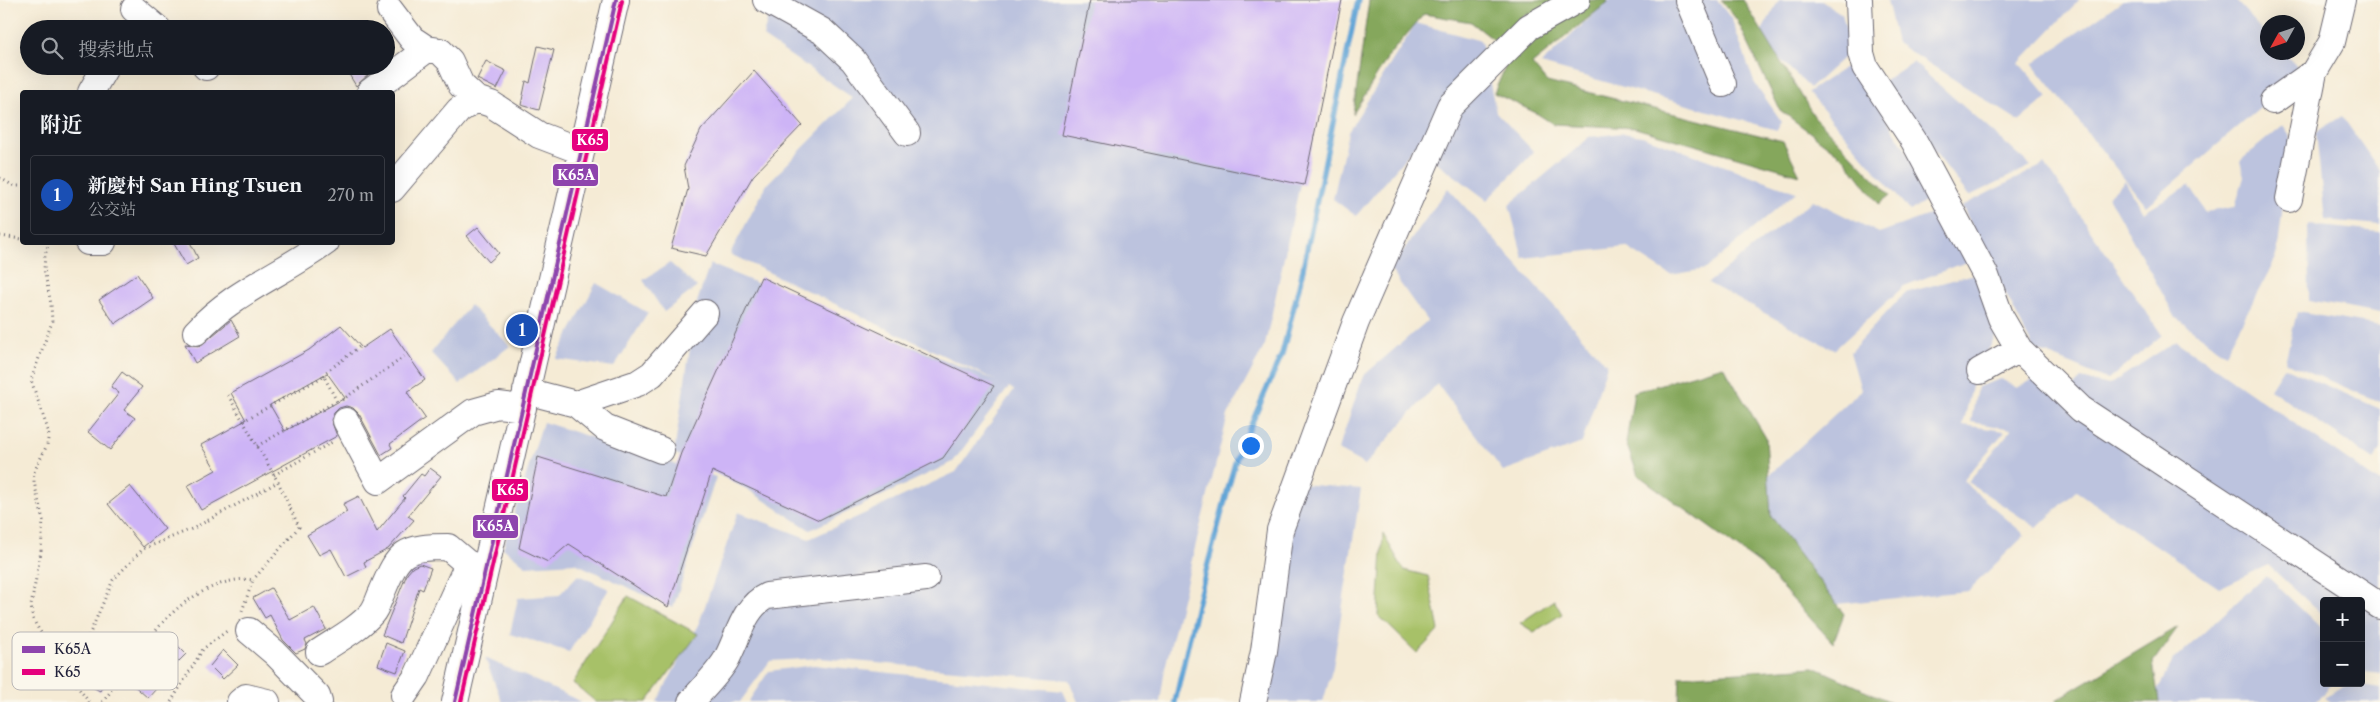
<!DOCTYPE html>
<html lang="zh">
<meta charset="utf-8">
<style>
body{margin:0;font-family:"Libre Caslon Text","Noto Serif SC",serif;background:#20242c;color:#f1f3f6}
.controls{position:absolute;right:15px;bottom:15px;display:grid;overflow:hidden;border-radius:5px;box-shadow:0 5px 20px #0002}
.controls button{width:45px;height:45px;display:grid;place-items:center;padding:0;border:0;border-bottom:1px solid #363941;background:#171b24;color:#f1f3f6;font:25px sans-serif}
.compass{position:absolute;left:2260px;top:15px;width:45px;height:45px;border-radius:50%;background:#171b24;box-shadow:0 5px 20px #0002;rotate:230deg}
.you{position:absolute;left:1250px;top:445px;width:18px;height:18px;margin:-12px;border:4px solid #fff;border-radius:50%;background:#1a73e8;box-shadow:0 0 0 8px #1a73e833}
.badge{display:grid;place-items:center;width:32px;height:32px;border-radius:50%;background:#8c9099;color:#fff;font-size:16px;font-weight:700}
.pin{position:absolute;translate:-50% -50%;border:2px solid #fff;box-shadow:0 1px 5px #0006}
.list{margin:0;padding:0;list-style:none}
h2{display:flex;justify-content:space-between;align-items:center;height:65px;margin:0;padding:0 20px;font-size:21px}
h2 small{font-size:16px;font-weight:400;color:#9ea1a6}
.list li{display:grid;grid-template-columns:32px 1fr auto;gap:15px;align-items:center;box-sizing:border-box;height:80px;margin:0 10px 10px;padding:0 10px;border:1px solid #363941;border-radius:5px}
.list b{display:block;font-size:19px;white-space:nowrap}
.list p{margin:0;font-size:16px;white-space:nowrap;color:#9ea1a6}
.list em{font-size:16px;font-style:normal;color:#9ea1a6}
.icon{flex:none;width:28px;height:28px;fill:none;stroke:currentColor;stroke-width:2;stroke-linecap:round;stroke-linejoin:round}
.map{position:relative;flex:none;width:2380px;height:702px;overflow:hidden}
.search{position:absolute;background:#171b24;box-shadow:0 5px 20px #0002;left:20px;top:20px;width:375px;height:55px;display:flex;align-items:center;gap:12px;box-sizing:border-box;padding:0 18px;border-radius:28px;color:#9ea1a6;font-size:19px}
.panel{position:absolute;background:#171b24;box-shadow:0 5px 20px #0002;left:20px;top:90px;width:375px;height:155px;border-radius:5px}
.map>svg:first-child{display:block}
.industrial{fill:#bcc3de}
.green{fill:#a7c167;stroke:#647251}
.forest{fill:#85a75c;stroke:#54644c}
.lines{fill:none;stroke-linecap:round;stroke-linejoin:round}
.stream{stroke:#61a4d6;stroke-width:5.5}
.building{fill:#cdb4f6;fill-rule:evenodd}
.minor-casing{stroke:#6c6871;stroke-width:28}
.path{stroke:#6c6871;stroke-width:3;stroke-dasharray:1 4;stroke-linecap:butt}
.minor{stroke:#fff;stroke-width:26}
.bus-1-casing{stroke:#fbf7ec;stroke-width:8}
.bus-2-casing{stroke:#fbf7ec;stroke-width:8}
.bus-1{stroke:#8e44ad;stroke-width:4}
.bus-2{stroke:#e5007d;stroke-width:4}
.key{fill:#fbf7ec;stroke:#bab7b7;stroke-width:1}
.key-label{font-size:14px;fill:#22223b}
.line-badge{stroke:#fbf7ec;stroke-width:2}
.badge-label{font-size:14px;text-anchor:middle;font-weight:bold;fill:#fff}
</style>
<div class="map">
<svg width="2380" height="702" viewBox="0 0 2380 702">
<rect width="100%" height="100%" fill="#fbf7ec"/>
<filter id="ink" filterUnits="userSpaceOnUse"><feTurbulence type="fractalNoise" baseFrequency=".02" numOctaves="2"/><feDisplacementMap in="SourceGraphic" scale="10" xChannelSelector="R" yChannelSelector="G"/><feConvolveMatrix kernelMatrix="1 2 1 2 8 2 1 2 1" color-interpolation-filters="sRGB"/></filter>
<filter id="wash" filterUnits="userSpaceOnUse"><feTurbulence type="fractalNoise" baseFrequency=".0096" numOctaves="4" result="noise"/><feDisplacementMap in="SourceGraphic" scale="20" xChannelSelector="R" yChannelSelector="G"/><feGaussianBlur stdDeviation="1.12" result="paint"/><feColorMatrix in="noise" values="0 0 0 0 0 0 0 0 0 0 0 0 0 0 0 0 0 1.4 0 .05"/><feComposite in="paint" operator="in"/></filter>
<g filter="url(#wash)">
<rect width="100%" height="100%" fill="#f5ebd5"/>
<!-- industrial -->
<path class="industrial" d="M772,0H1340L1265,345L1228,415L1165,668L1160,702H1078L1069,680L820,658L770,661L740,702H657L699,623L738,512L809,539L956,472L1014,390L1009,387L953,462L810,530L747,489L674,453L697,302L710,264L997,381L730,254L767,184L853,98L763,37Z
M1609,0H1717L1732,20L1754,82L1782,122L1777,130L1541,64Z
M1779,0H1820L1842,14L1851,51L1810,88L1758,38Z
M1887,0H2079L2019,63L2048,97L2019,121L1897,43Z
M2123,0H2235L2267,35L2268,52L2284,53L2302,72L2146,206L2033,64Z
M1416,23L1481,41L1496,112L1534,152L1487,200L1415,146L1356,216L1333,199L1348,132Z
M1913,62L2031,166L1969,196L1881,83Z
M1852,63L1934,195L1910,211L1808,92Z
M2342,116L2380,171V225L2325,220L2316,132Z
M2283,125L2291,137L2277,256L2225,354L2176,318L2108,196L2125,181L2143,212L2189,185L2206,212L2235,207L2244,177L2240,161Z
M1622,133L1642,136L1796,192L1706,269L1670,275L1626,247L1523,258L1509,205L1590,137Z
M2045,164L2162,335L2108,380L2033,348L1962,206Z
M1448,188L1607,365L1582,443L1503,471L1437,384L1365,465L1338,450L1363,376L1427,321L1390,269Z
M1813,200L1879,233L1940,211L1969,261L1904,286L1834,350L1708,283Z
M2308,225L2380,232V313L2309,300Z
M670,263L697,287L664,312L643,280Z
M1978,273L1996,335L1974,378L1963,425L2005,431L1963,481L2025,535L1968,591L1816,606L1752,491L1861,390L1850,352L1905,293Z
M596,283L648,313L614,367L556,359Z
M470,305L510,346L460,384L431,353Z
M2297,312L2380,326V402L2285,362Z
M2176,341L2380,483V674L2364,672L2361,663V601H2324V616L2268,565L2219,588L2076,491L2037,528L1968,482L2012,429L1971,422L1977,387L2001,379L2017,388L2038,377L2071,389L2081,379L2109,385Z
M2284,367L2380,409V449L2374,460L2270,389Z
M543,422L716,477L673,608L575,563L526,566L503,548Z
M1276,482L1361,489L1333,667L1323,702H1261L1267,644Z
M578,575L609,589L569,652L510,634L518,598L559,595Z
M2266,575L2324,631V683H2333L2315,702H2151L2173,661Z
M485,658L582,702H502Z
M814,665L1063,691L1068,702H748L769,671Z
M2350,684L2380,689V702H2330L2323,697Z"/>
<!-- green -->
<path class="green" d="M1383,534L1404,570L1428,576L1439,630L1417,653L1378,615Z
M628,596L698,634L647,702H596L573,683Z
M1554,600L1562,614L1534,632L1520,623Z"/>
<!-- forest -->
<path class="forest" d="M1369,0H1607L1608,2L1532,64L1547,82L1783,141L1800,175L1635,128L1553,124L1536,113L1494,93L1529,12L1494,40L1471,22L1424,14L1390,54L1353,114Z
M1721,0H1743L1814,116L1890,195L1879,204L1844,158L1780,110L1737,20Z
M1723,366L1766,438L1771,516L1844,614L1833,643L1761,565L1638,475L1626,443L1634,392Z
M2178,627L2153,662L2159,702H2058L2056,700Z
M1814,667L1891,702H1679L1680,676Z"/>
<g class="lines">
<!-- stream -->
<path class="stream" d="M1175,702L1197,605L1236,459L1282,354L1300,283L1358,0"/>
</g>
<g id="blocks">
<!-- building -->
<path class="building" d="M1090,0H1342L1304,185L1062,135Z
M538,46L554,50L539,110L521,105L526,81L530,83Z
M486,61L506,71L497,89L477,79Z
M344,66H367L370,73L356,86Z
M754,71L802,125L753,176L706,256L671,248L688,189L684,166L701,130Z
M478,227L499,253L489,262L467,236Z
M173,242H190L198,258L186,265Z
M137,274L153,298L115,324L99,300Z
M761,277L994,386L943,458L819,520L712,471L668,607L569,544L548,562L519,548L538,457L666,497L681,453Z
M231,320L240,336L195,363L185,344L200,346Z
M341,325L362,348L390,329L425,380L407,392L425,418L390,444L392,448L381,455L359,414L353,408L346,406L339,408L334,413L331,420L337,436L201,510L187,486L216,470L201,445L246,420L231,393L309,350ZM327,373L345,398L285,431L270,405Z
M122,372L142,387L124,410L135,418L110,450L88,432L119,393L111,387Z
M430,468L441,476L408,516L414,520L388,549L364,562L366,567L346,577L331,549L319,555L307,535L347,512L343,504L359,496L377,532L405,498L403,496L421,474L424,476Z
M130,486L165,529L143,547L108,504Z
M420,564L431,568L423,590L419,588L401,643L382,635L407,574L413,567Z
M271,588L290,620L314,607L326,629L305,640L307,644L305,649L296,653L283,640L270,615L265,618L253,598Z
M106,637L128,648L117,670L113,666L100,691L83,682Z
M171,639L186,654L161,679L163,681L148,698L130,682Z
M386,643L405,651L397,672L378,665Z
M223,650L238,665L223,679L210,666Z"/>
</g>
</g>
<g filter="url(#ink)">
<use href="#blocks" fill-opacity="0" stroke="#6c6871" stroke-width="1"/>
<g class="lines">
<defs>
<path id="minor" d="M766,0L822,31L853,60L907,133
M1688,0L1723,84
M1859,0L1861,53L1865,67L1914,141L1935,180L1986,276L2001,318L2019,349L2081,409L2380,606
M134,9L158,29
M390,10L412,39L427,49
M205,66L206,67
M91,92L106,66
M370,92L427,49L440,51L450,61L461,85L476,99
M2273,101L2314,72L2332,42L2342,0
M392,189L459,110L476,99L491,104L539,135L581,151
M2289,199L2314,72
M88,242H103
M196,332C235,290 281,275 326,242
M1980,371L2019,349
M526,391L576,404L605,428L661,450
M576,404L638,383L652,374L705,313
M346,421L378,481L473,412L498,405L523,408
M249,631L275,653L317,696L319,702
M319,652C337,640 358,629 372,613C377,607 379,598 382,592C399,551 404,547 448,547L468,564
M404,695L417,676L468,564L485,568
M240,702L246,697L267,702
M455,702L616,0
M691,702C702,689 717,675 726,660C738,639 743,607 767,596L926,578
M1253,702L1264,651L1280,530L1356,322L1450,106L1529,27L1577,0"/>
</defs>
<!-- minor casing -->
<use href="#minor" class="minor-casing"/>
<!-- path -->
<path class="path" d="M0,178L14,186H22
M0,236L22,239
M49,242L45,255L44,269L51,304L52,322L31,380L49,433L47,445L34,472V482L43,520L41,551L31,606L33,619L39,630L64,663L71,678L89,702
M324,376L325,373L359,347
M228,395L278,482L299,527L253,580
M342,400L407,355
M243,421L324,376L337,402
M257,446L332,404
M274,475L334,441
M71,677L113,580L143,549L194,528L278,482
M102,702C140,659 157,609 215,586C227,581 241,578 253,580L242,611
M171,702L203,649L227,631"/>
<!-- minor -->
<use href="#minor" class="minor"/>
<defs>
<path id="bus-1" d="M455,702L616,0"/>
<path id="bus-2" d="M461,702L622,1"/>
</defs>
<!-- bus-1 casing -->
<use href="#bus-1" class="bus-1-casing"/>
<!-- bus-2 casing -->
<use href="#bus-2" class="bus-2-casing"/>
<!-- bus-1 -->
<use href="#bus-1" class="bus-1"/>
<!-- bus-2 -->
<use href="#bus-2" class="bus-2"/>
</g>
</g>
<!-- legend -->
<rect x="12" y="632" width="166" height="58" rx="8" class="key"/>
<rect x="22" y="646" width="23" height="7" fill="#8e44ad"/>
<rect x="22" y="669" width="23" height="6" fill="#e5007d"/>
<g class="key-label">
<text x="54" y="654">K65A</text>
<text x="54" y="677">K65</text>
</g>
<g class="line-badge">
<rect x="571" y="128" width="38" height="24" rx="5" fill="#e5007d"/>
<rect x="552" y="163" width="47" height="24" rx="5" fill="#8e44ad"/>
<rect x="491" y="478" width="38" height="24" rx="5" fill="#e5007d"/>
<rect x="472" y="514" width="47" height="25" rx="5" fill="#8e44ad"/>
</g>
<g class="badge-label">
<text x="590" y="145">K65</text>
<text x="576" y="180">K65A</text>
<text x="510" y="495">K65</text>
<text x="495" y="531">K65A</text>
</g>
</svg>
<div class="controls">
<button>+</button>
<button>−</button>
</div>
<svg class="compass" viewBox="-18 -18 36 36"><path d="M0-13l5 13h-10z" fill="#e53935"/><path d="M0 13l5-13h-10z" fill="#9ea1a6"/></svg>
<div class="you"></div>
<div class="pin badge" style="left:522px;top:330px;background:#1a4fb4">1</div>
<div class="search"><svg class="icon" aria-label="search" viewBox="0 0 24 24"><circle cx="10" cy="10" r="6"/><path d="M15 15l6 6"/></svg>搜索地点</div>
<section class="panel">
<h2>附近<small></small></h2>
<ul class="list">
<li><span class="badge" style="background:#1a4fb4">1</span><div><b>新慶村 San Hing Tsuen</b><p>公交站</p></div><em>270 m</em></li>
</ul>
</section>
</div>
